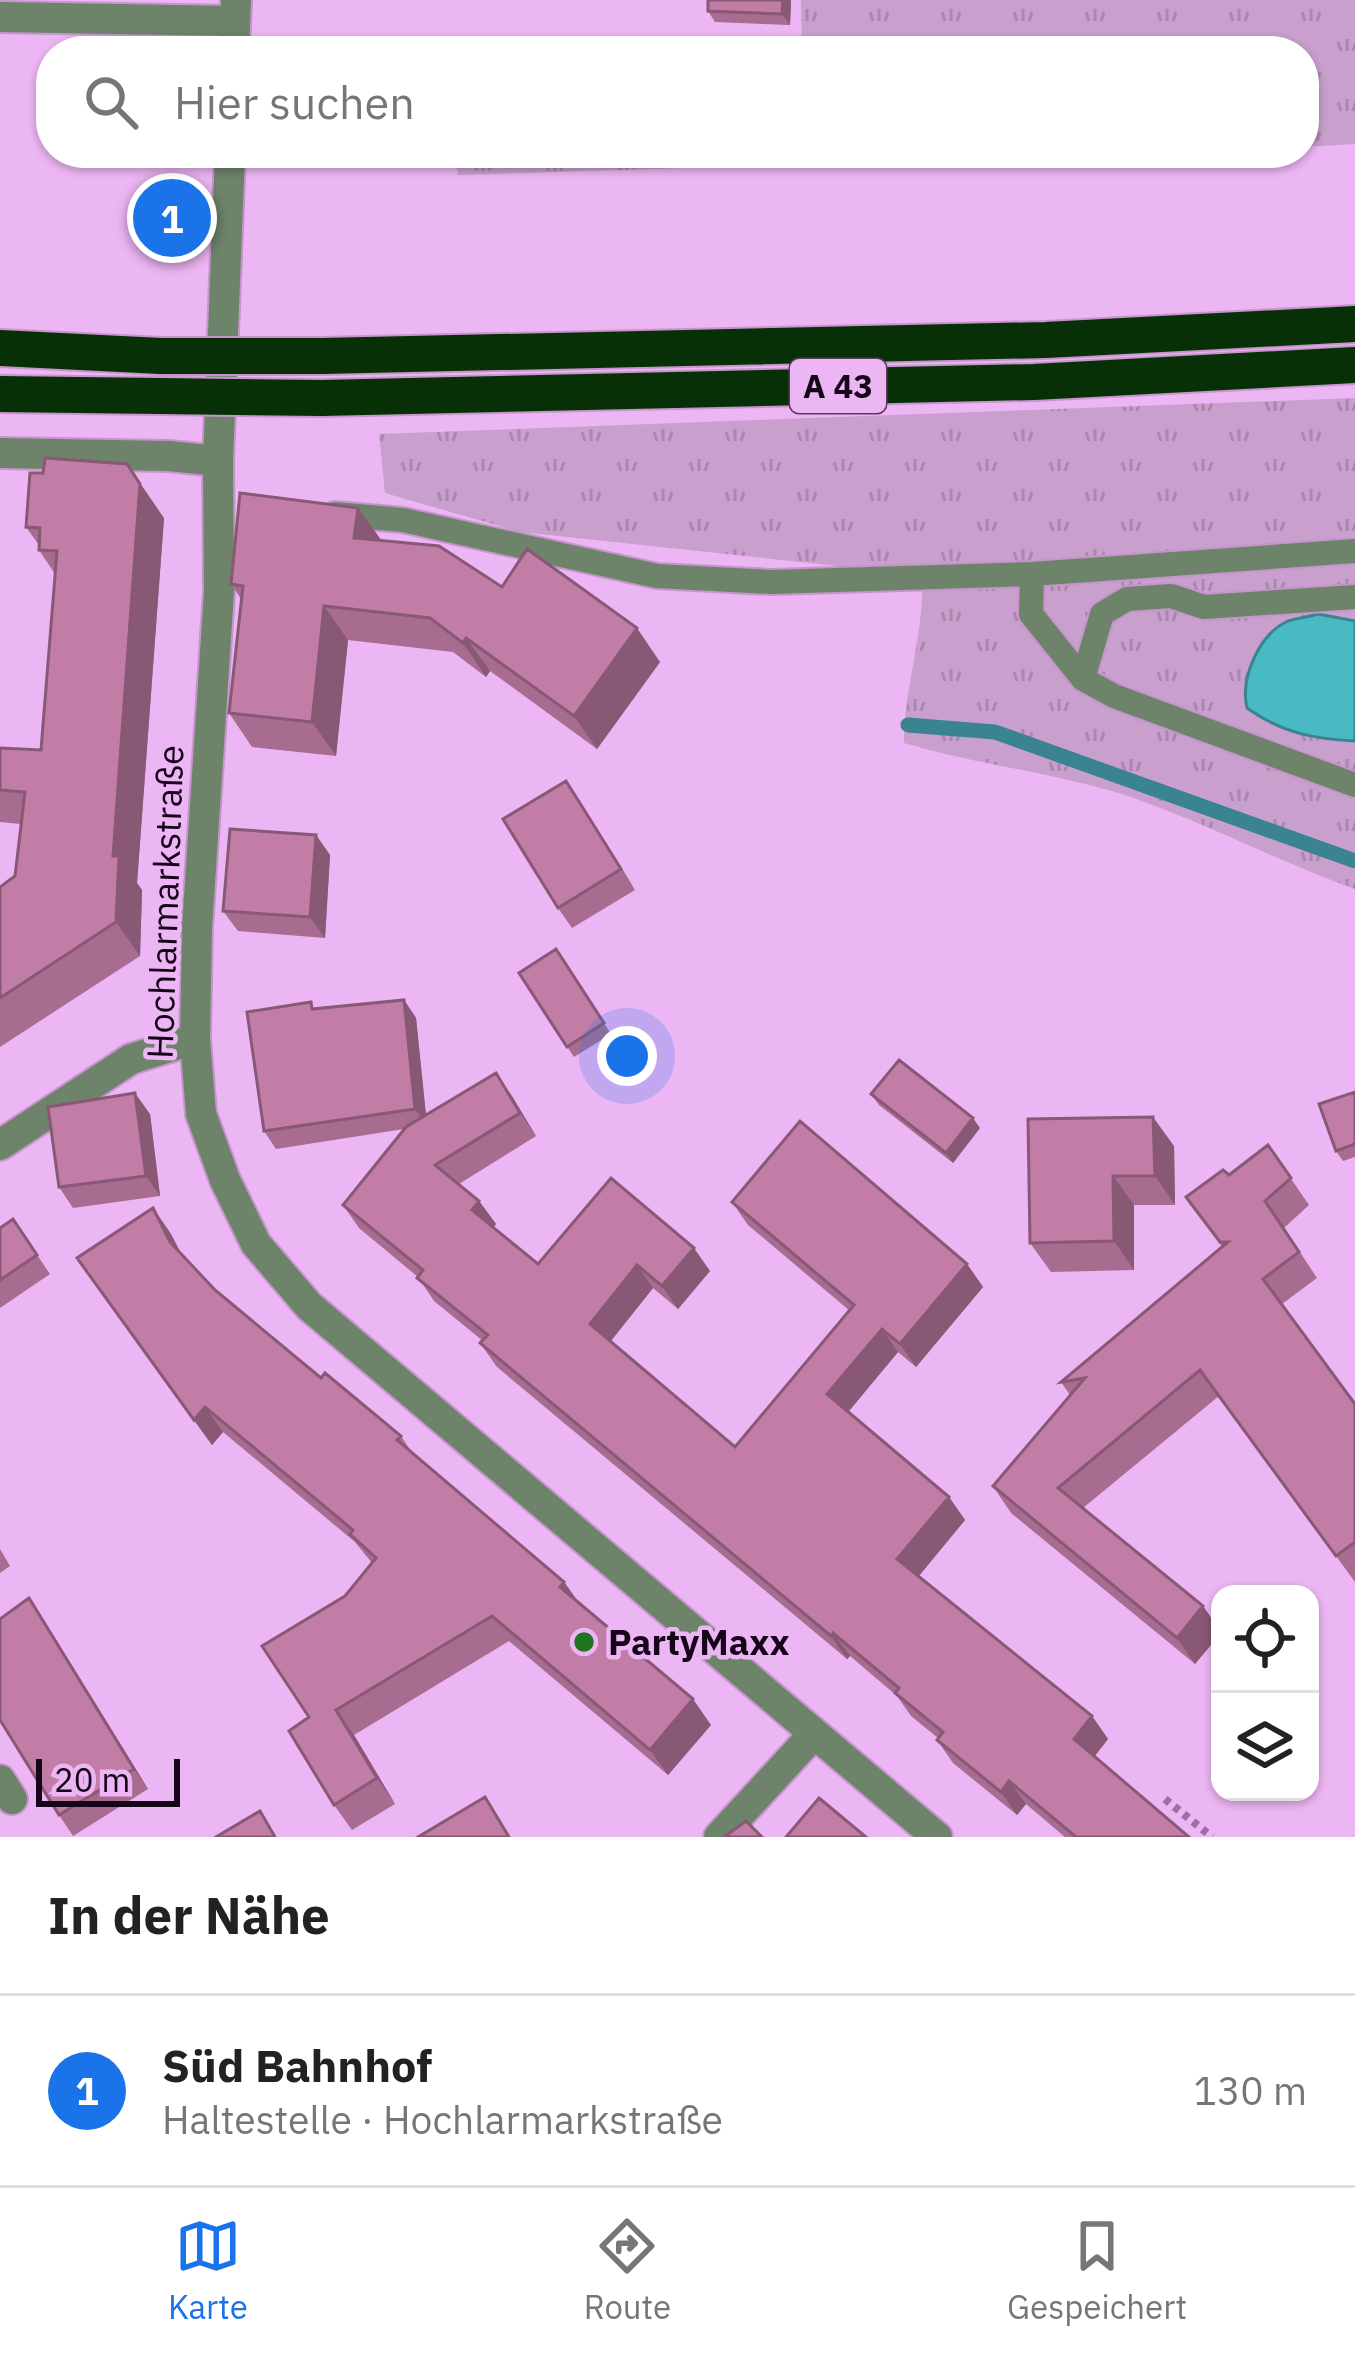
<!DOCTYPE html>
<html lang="de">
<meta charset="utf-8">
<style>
body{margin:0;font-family:"IBM Plex Sans",sans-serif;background:#f6f6f6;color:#222}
.controls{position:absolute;right:36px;bottom:36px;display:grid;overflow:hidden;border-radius:24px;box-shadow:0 3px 9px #0004}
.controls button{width:108px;height:108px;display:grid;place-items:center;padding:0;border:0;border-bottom:3px solid #e0e0e0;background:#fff;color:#222;font:60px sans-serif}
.scale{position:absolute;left:36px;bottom:30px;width:144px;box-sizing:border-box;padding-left:12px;border:6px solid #160419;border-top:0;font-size:33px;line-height:42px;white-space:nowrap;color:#160419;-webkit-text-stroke:9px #ecb5f3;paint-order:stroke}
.you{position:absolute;left:627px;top:1056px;width:42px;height:42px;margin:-30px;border:9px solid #fff;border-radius:50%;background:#1a73e8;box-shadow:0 0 0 18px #1a73e833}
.badge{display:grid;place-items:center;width:78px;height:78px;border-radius:50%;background:#1a73e8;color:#fff;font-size:39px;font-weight:700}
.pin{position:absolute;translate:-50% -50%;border:6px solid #fff;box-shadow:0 3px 12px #0006}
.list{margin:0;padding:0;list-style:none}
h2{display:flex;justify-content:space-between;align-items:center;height:156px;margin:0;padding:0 48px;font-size:51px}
h2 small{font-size:39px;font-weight:400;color:#767676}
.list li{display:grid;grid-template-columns:78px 1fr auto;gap:36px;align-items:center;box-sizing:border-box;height:192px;padding:0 48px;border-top:3px solid #e0e0e0}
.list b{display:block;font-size:45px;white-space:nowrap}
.list p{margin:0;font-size:39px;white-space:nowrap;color:#767676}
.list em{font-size:39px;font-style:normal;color:#767676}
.icon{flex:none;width:66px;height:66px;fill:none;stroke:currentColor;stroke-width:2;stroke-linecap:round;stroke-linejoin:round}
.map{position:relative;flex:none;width:1355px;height:1837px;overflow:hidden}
.search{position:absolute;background:#fff;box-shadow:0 3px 9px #0004;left:36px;right:36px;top:36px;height:132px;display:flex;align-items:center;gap:30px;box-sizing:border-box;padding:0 42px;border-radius:48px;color:#767676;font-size:45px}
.sheet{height:348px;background:#fff}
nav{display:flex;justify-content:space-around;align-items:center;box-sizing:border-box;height:168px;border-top:3px solid #e0e0e0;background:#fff;font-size:33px;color:#767676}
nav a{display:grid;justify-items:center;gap:6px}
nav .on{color:#1a73e8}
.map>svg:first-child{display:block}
.grass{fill:url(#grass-tufts)}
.water{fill:#49bac3;stroke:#3a8390;stroke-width:3}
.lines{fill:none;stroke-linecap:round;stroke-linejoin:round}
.stream{stroke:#3a8390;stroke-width:15}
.service-casing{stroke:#c595cc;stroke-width:28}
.minor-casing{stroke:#c595cc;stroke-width:34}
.tertiary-casing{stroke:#c595cc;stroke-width:34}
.motorway-casing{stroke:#c595cc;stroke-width:40}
.path{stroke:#9a71a0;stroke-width:8;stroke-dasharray:6 6;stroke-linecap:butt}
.service{stroke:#6d836a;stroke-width:24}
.minor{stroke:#6d836a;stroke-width:30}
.tertiary{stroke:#6d836a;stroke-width:30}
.motorway{stroke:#073007;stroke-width:36}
.motorway-bridge-casing{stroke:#c595cc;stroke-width:40;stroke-linecap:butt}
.motorway-bridge{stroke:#073007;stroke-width:36}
.wall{fill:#a76c90}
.shaded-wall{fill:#885875}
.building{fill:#c27da7;stroke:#885875;stroke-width:3}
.poi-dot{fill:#21741f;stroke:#ecb5f3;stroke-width:4.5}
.labels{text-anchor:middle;stroke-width:9;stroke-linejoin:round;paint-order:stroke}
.shield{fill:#ecb5f3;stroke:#56395a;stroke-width:3}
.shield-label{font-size:33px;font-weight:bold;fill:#160419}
.street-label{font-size:36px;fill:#160419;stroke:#ecb5f3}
.poi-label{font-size:36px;font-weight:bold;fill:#160419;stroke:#ecb5f3;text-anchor:start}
</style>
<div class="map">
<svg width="1355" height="1837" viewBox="0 0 1355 1837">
<defs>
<pattern id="grass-tufts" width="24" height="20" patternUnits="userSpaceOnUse" patternTransform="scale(3)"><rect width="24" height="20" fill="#c89fcd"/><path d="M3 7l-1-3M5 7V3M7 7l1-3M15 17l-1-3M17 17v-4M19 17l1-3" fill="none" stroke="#ab87af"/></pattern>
</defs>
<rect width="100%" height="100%" fill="#ecb5f3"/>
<!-- grass -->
<path class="grass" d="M801,0H1355V144L1304,147V51H802Z
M408,153H1175L458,175L454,159Z
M1355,398V889C1282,863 1212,826 1139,800C1063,773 981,766 904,743C904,686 925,632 922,575L520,532L385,493L379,434Z"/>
<!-- water -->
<path class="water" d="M1318,614L1355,621V741C1314,739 1282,733 1247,708C1240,678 1259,634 1288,621C1297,618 1309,617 1318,614Z"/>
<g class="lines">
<!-- stream -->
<path class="stream" d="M908,725L995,732L1355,861"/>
<defs>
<path id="service" d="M335,514L403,520L657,576L771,582L1032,574L1355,551
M1032,574L1031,614L1083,679L1114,696L1355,785
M1083,679L1102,614L1127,599L1171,596L1204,607L1355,597"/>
<path id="minor" d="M0,17L235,21
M0,453L169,456L218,461
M0,1145L131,1059L195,1039
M0,1780L12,1799
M719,1837L814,1734"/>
<path id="tertiary" d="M234,51L236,0
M230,153L218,461L219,592L197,928L195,1039L201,1114L225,1180L256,1244L309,1306L937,1837"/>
<path id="motorway" d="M0,348L161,356
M322,356L1046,340L1355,324
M0,394L160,396
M321,398L1034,382L1355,365"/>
</defs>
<!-- service casing -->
<use href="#service" class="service-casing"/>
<!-- minor casing -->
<use href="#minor" class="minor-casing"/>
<!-- tertiary casing -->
<use href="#tertiary" class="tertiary-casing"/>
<!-- motorway casing -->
<use href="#motorway" class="motorway-casing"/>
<!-- path -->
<path class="path" d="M1165,1799L1212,1837"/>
<!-- service -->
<use href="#service" class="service"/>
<!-- minor -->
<use href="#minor" class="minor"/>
<!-- tertiary -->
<use href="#tertiary" class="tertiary"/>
<!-- motorway -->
<use href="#motorway" class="motorway"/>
<defs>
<path id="motorway-bridge" d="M161,356H322
M160,396L321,398"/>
</defs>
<!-- motorway-bridge casing -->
<use href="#motorway-bridge" class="motorway-bridge-casing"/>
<!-- motorway-bridge -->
<use href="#motorway-bridge" class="motorway-bridge"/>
</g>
<!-- wall -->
<path class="wall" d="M708,0H791L790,25L715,22L708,11Z
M358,508L381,541L502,587L660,662L597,749L490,671L486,677L453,652L348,640L336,756L252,747L229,713L241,599L231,584Z
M164,518L137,883L142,890L140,956L0,1047V887L15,876L21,824L0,822V748L41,750L55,574L39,550V545L26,527Z
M580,801L635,890L572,928L558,908Z
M316,835L330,855L325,938L238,931L223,911Z
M556,949L611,1034L574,1057L519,973Z
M404,1000L416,1018L426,1115L496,1073L536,1136L459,1184L479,1201L496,1224L493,1227L538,1264L710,1271L678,1309L653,1288L610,1342L735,1447L850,1311L748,1225L732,1202L967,1264L983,1287L916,1367L898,1352L848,1412L949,1497L965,1520L918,1577L1092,1716L1108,1739L1094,1757L1189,1837H1065L1026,1804L1017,1815L953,1763L937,1740L938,1738L911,1716L897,1696L850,1656L847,1659L497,1367L480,1343L483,1341L434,1301L418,1277L359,1228L343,1205L404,1129L276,1149L264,1131L316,1009Z
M1355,1092V1157L1343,1161L1336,1151Z
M871,1094L980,1128L953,1163L879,1105Z
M150,1114L160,1196L73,1208L59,1187Z
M1028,1119L1174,1146L1175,1205H1134V1270L1051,1272L1030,1243Z
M1268,1145L1309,1205L1284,1228L1317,1278L1282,1304L1355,1404V1582L1219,1396L1083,1508L1203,1606L1220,1631V1634L1195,1664L1011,1513L993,1486L1070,1395L1061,1382L1222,1247L1186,1197L1229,1175Z
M153,1208L171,1234L181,1254L215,1290L321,1378L401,1436L413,1454L564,1582L578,1602L711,1725L668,1775L509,1641L354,1735L395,1804L352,1830L334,1805L309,1717L345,1596L372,1563L355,1542L223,1432L212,1445L77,1258Z
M13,1219L50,1274L0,1308V1228Z
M0,1549L10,1566L0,1573Z
M43,1619L148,1789L73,1836L59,1815Z"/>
<!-- shaded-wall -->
<path class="shaded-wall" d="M783,0H791L790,25L782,14Z
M127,464L164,518L137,883L142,890L140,956L116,922L113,856Z
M358,508L382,541L354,538Z
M324,606L348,640L336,756L312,722Z
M637,628L660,662L597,749L574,716Z
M466,638L490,671L486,677L463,643Z
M566,781L580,801L635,890L621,869Z
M316,835L330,855L325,938L310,917Z
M404,1000L416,1018L427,1126L415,1109Z
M496,1073L512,1096L536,1136L520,1113Z
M135,1093L150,1114L160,1196L146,1176Z
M1153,1117L1174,1146L1175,1205L1155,1176Z
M973,1118L980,1128L953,1163L946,1153Z
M1113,1176L1134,1205V1270L1114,1241Z
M479,1201L496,1224L488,1233L472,1210Z
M153,1208L171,1234L188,1267L170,1242Z
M694,1248L710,1271L678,1309L662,1286Z
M967,1264L983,1287L916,1367L900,1344Z
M637,1265L653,1288L606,1347L590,1324Z
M882,1329L898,1352L844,1417L827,1394Z
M205,1407L223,1432L212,1445L194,1420Z
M949,1497L965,1520L913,1583L897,1559Z
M564,1582L582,1607L560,1587Z
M29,1598L43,1619L148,1789L134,1769Z
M1203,1606L1220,1631V1634L1195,1664L1177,1638Z
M833,1633L850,1656L847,1659L831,1636Z
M693,1699L711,1725L668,1775L650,1750Z
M336,1710L354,1735L395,1804L377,1778Z
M1092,1716L1108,1739L1090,1762L1074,1739Z
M1009,1781L1026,1804L1017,1815L1001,1792Z"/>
<!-- building -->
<path class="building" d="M708,0H783L782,14L708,11Z
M45,458L127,464L140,484L113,856H119L116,922L0,998V887L15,876L25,792L0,790V748L41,750L57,551L39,550L40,528L26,527L30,473H43Z
M240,493L358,508L354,538L439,546L502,587L527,549L637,628L574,716L466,638L463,643L430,618L324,606L312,722L229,713L243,586L231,584Z
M566,781L621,869L558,908L503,819Z
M230,829L316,835L310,917L223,911Z
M556,949L604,1023L567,1047L519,973Z
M404,1000L415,1109L264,1131L247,1012L311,1002L312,1009Z
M899,1060L973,1118L946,1153L871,1094Z
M496,1073L520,1113L435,1165L479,1201L472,1210L538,1264L611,1178L694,1248L662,1286L637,1265L590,1324L735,1447L854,1305L732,1202L800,1121L967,1264L900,1344L882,1329L827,1394L949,1497L897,1559L1092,1716L1074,1739L1189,1837H1076L1009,1781L1001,1792L937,1740L943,1732L895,1693L899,1688L833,1633L831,1636L480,1343L488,1335L417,1278L423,1270L343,1205L406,1127Z
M1355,1092V1144L1336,1151L1319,1104Z
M135,1093L146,1176L59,1187L48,1107Z
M1153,1117L1155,1176H1113L1114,1241L1030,1243L1028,1119Z
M1268,1145L1291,1178L1265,1201L1299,1252L1263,1279L1355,1404V1542L1336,1556L1200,1370L1058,1488L1203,1606L1177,1638L993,1486L1085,1378L1061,1382L1228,1242H1220L1186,1197L1223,1170L1229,1175Z
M153,1208L170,1242L215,1290L321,1378L325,1373L401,1436L397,1440L564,1582L560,1587L693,1699L650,1750L492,1616L336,1710L377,1778L334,1805L289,1731L309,1717L262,1646L345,1596L376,1558L350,1534L353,1530L205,1407L194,1420L77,1258Z
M13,1219L37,1255L0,1280V1228Z
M29,1598L134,1769L59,1815L0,1720V1619Z
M485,1797L509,1837H418Z
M819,1798L866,1837H786Z
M260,1811L275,1837H216Z
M746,1821L762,1837H724Z"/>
<!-- markers -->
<circle class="poi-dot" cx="584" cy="1642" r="12"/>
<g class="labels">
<!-- shield labels -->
<rect class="shield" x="790" y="359" width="96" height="54" rx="9"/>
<g class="shield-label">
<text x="838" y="398">A 43</text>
</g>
<!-- street labels -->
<g class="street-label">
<text transform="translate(165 902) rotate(-88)" y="13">Hochlarmarkstraße</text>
</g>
<!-- poi labels -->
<g class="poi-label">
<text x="608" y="1655">PartyMaxx</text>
</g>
</g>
</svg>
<div class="controls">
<button><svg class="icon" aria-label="locate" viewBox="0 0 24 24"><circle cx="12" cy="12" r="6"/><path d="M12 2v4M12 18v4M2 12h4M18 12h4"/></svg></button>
<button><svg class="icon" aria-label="layers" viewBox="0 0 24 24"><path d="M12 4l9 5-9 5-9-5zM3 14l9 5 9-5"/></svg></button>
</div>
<div class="scale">20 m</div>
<div class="you"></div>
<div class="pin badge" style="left:172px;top:218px">1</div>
<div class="search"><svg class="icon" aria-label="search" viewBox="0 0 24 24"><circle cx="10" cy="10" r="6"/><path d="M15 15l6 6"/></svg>Hier suchen</div>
</div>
<section class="sheet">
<h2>In der Nähe<small></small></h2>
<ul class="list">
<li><span class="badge">1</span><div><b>Süd Bahnhof</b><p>Haltestelle · Hochlarmarkstraße</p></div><em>130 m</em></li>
</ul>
</section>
<nav>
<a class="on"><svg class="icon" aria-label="map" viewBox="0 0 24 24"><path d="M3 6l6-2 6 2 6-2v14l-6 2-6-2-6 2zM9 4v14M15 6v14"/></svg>Karte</a>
<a><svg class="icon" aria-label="directions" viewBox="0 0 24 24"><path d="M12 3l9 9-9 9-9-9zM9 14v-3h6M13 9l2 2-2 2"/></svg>Route</a>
<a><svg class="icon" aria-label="saved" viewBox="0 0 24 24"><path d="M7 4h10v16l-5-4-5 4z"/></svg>Gespeichert</a>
</nav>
